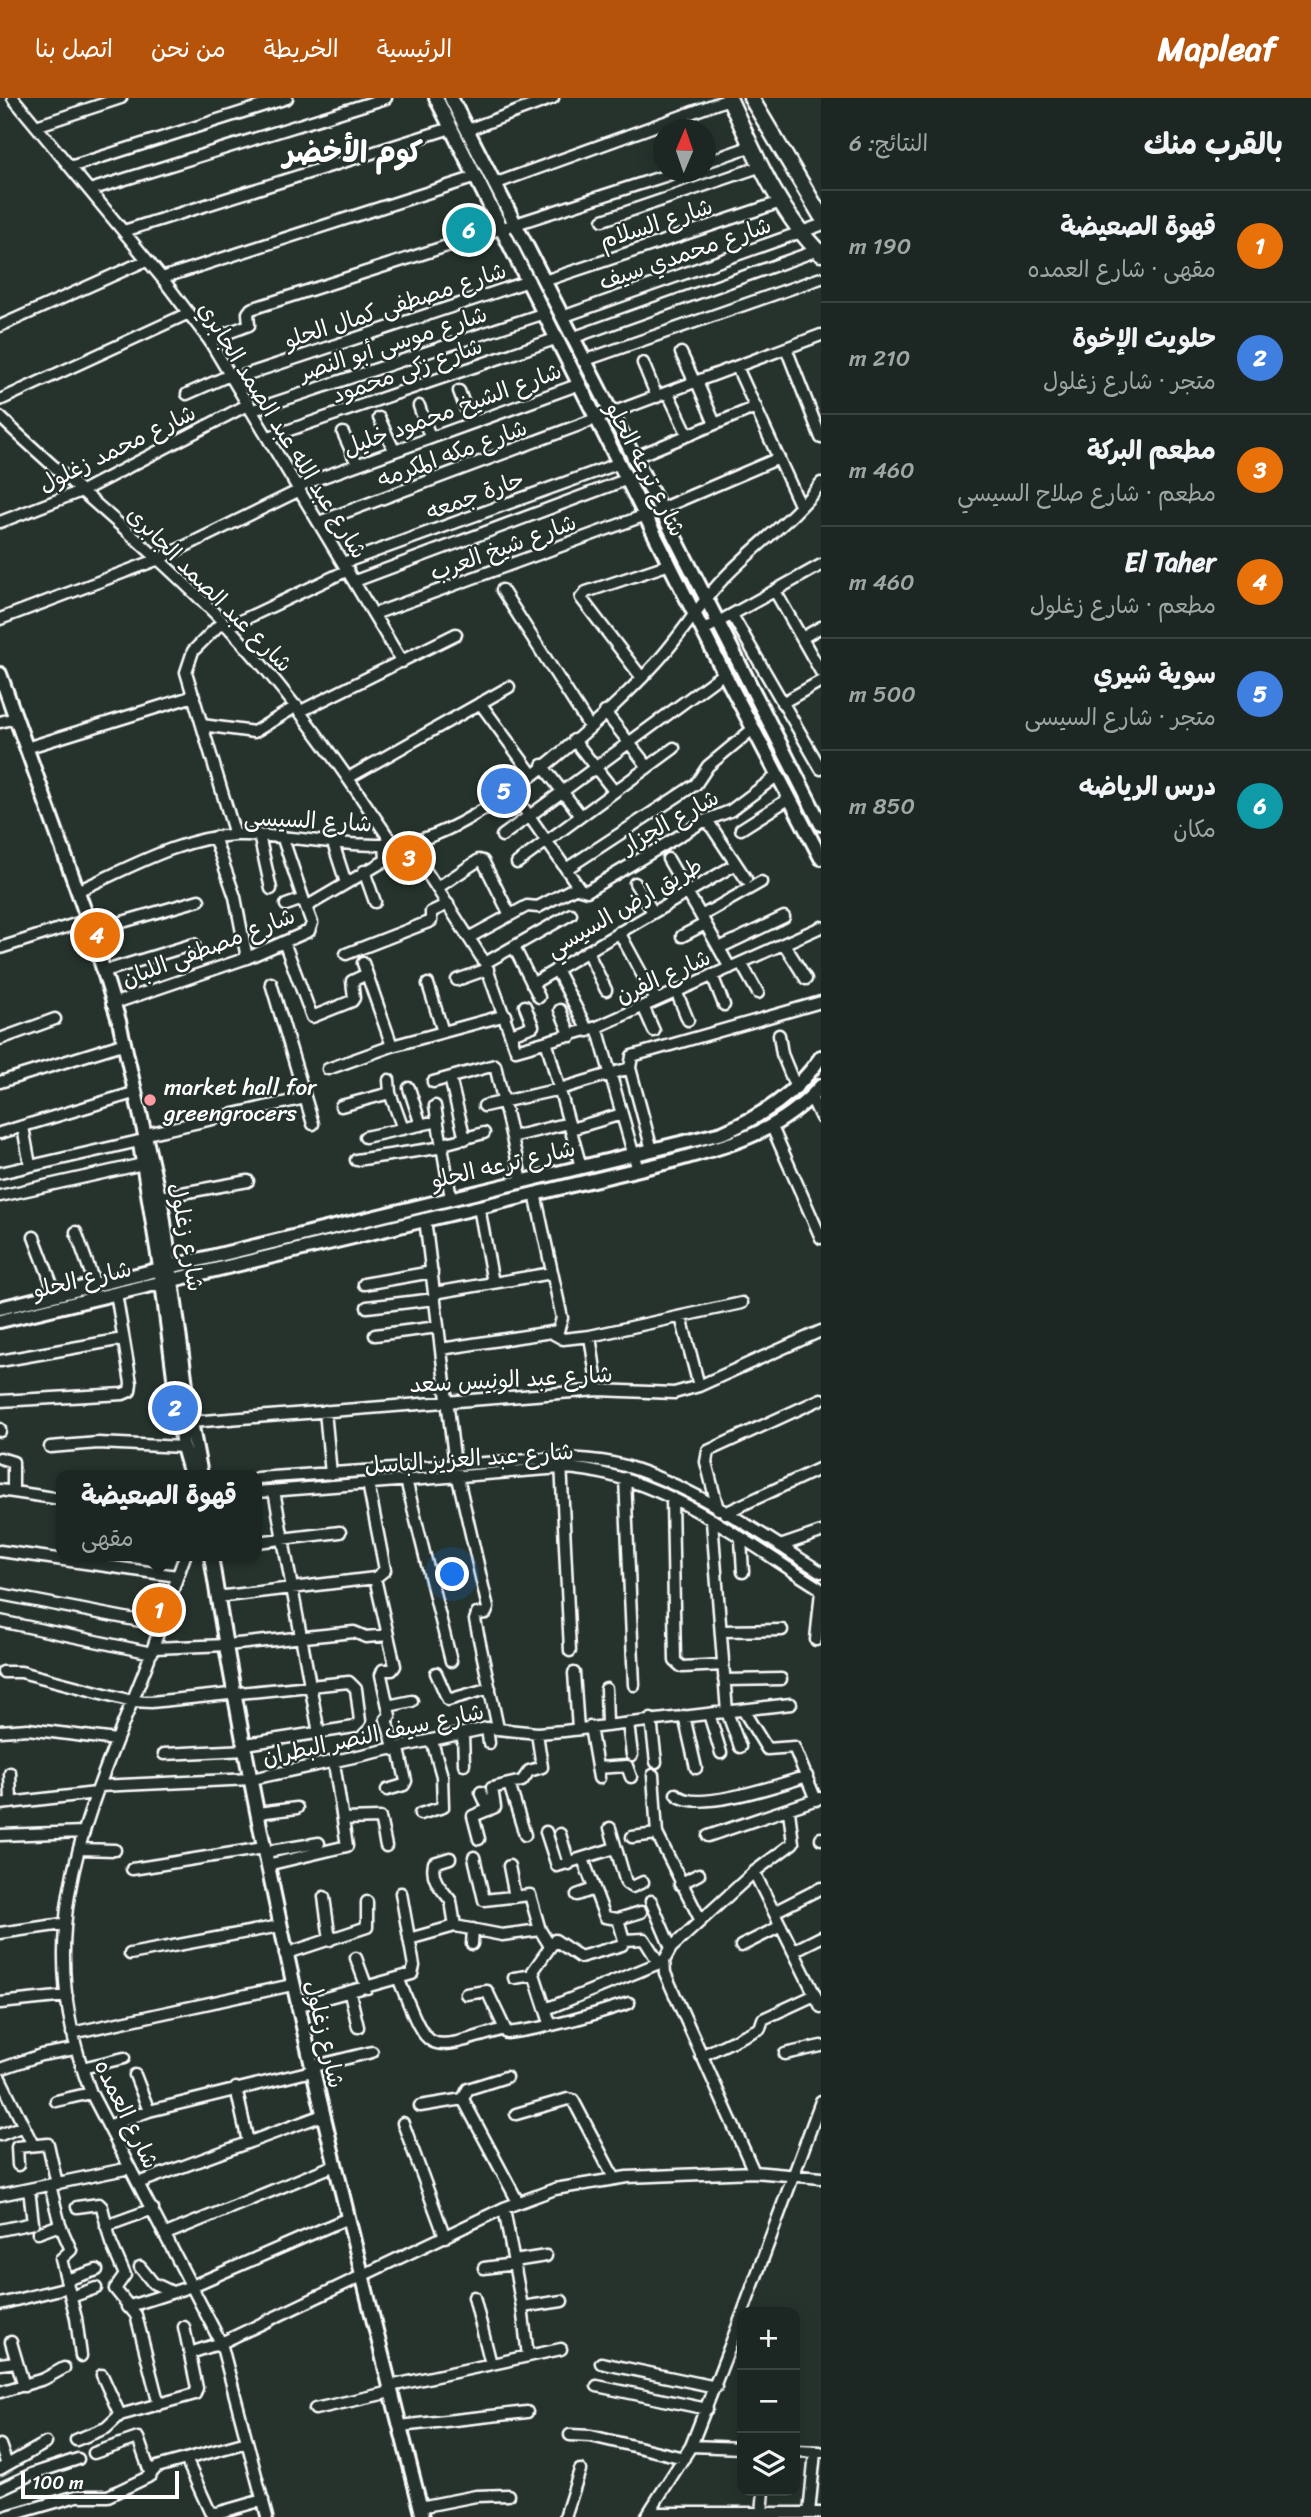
<!DOCTYPE html>
<html lang="ar">
<meta charset="utf-8">
<style>
body{margin:0;font-family:Sriracha,"Playpen Sans Arabic",sans-serif;background:#252e2a;color:#f1f3f6;direction:rtl}
.controls{position:absolute;right:21px;bottom:21px;display:grid;overflow:hidden;border-radius:14px;box-shadow:0 4px 18px #0003}
.controls button{width:63px;height:63px;display:grid;place-items:center;padding:0;border:0;border-bottom:2px solid #3a4340;background:#1c2622;color:#f1f3f6;font:35px sans-serif}
.compass{position:absolute;left:653px;top:21px;width:63px;height:63px;border-radius:50%;background:#1c2622;box-shadow:0 4px 18px #0003;rotate:2deg}
.scale{position:absolute;left:21px;bottom:18px;width:158px;box-sizing:border-box;padding-left:7px;border:4px solid #fff;border-top:0;font-size:19px;line-height:24px;white-space:nowrap;color:#fff;-webkit-text-stroke:5px #26332d;paint-order:stroke}
.you{position:absolute;left:453px;top:1477px;width:24px;height:24px;margin:-18px;border:5px solid #fff;border-radius:50%;background:#1a73e8;box-shadow:0 0 0 10px #1a73e833}
.badge{display:grid;place-items:center;width:46px;height:46px;border-radius:50%;background:#b45309;color:#fff;font-size:23px;font-weight:700}
.pin{position:absolute;translate:-50% -50%;border:4px solid #fff;box-shadow:0 2px 7px #0006}
.popup{position:absolute;left:56px;top:1372px;width:206px;height:91px;box-sizing:border-box;display:grid;place-content:center;border-radius:14px;background:#1c2622;filter:drop-shadow(0 2px 5px #0005);font-size:23px;white-space:nowrap;color:#a0a5a5}
.popup b{font-size:26px;color:#f1f3f6}
.popup::after{content:'';position:absolute;left:50%;top:100%;margin-left:-14px;border:14px solid transparent;border-top-color:#1c2622}
.list{margin:0;padding:0;list-style:none}
h2{display:flex;justify-content:space-between;align-items:center;height:91px;margin:0;padding:0 28px;font-size:30px}
h2 small{font-size:23px;font-weight:400;color:#a0a5a5}
.list li{display:grid;grid-template-columns:46px 1fr auto;gap:21px;align-items:center;box-sizing:border-box;height:112px;padding:0 28px;border-top:2px solid #3a4340}
.list b{display:block;font-size:26px;white-space:nowrap}
.list p{margin:0;font-size:23px;white-space:nowrap;color:#a0a5a5}
.list em{font-size:23px;font-style:normal;color:#a0a5a5}
.icon{flex:none;width:38px;height:38px;fill:none;stroke:currentColor;stroke-width:2;stroke-linecap:round;stroke-linejoin:round}
.map{position:relative;flex:none;width:821px;height:2419px;overflow:hidden;direction:ltr}
header{display:flex;align-items:center;gap:42px;box-sizing:border-box;height:98px;padding:0 35px;background:#b45309;color:#fff}
header strong{font-size:33px}
nav{display:flex;gap:38px;margin-inline-start:auto;font-size:24px}
main{display:flex}
aside{flex:1;background:#1c2622}
.map>svg:first-child{display:block}
.lines{fill:none;stroke-linecap:round;stroke-linejoin:round}
.minor-casing{stroke:#fff;stroke-width:15}
.tertiary-casing{stroke:#fff;stroke-width:18}
.secondary-casing{stroke:#fff;stroke-width:19}
.minor{stroke:#26332d;stroke-width:10}
.tertiary{stroke:#26332d;stroke-width:12}
.secondary{stroke:#26332d;stroke-width:14}
.poi-dot{fill:#ff9aa2;stroke:#26332d;stroke-width:2.5}
.labels{text-anchor:middle;stroke-width:5;stroke-linejoin:round;paint-order:stroke}
.street-label{font-size:23px;fill:#fff;stroke:#26332d}
.poi-label{font-size:23px;fill:#fff;stroke:#26332d;text-anchor:start}
.district-label{font-size:30px;font-weight:bold;fill:#fff;stroke:#26332d}
</style>
<header>
<strong>Mapleaf</strong>
<nav><a>الرئيسية</a><a>الخريطة</a><a>من نحن</a><a>اتصل بنا</a></nav>
</header>
<main>
<aside>
<h2>بالقرب منك<small>النتائج: 6</small></h2>
<ul class="list">
<li><span class="badge" style="background:#e8710a">1</span><div><b>قهوة الصعيضة</b><p>مقهى · شارع العمده</p></div><em>190 m</em></li>
<li><span class="badge" style="background:#3f7fe0">2</span><div><b>حلويت الإخوة</b><p>متجر · شارع زغلول</p></div><em>210 m</em></li>
<li><span class="badge" style="background:#e8710a">3</span><div><b>مطعم البركة</b><p>مطعم · شارع صلاح السيسي</p></div><em>460 m</em></li>
<li><span class="badge" style="background:#e8710a">4</span><div><b>El Taher</b><p>مطعم · شارع زغلول</p></div><em>460 m</em></li>
<li><span class="badge" style="background:#3f7fe0">5</span><div><b>سوية شيري</b><p>متجر · شارع السيسى</p></div><em>500 m</em></li>
<li><span class="badge" style="background:#0f9aa8">6</span><div><b>درس الرياضه</b><p>مكان</p></div><em>850 m</em></li>
</ul>
</aside>
<div class="map">
<svg width="821" height="2419" viewBox="0 0 821 2419">
<rect width="100%" height="100%" fill="#26332d"/>
<filter id="ink" filterUnits="userSpaceOnUse"><feTurbulence type="fractalNoise" baseFrequency=".0143" numOctaves="2"/><feDisplacementMap in="SourceGraphic" scale="14" xChannelSelector="R" yChannelSelector="G"/><feConvolveMatrix kernelMatrix="1 2 1 2 8 2 1 2 1" color-interpolation-filters="sRGB"/></filter>
<g filter="url(#ink)">
<g class="lines">
<defs>
<path id="minor" d="M13,0L162,180L209,242L402,564
M36,28L121,0
M467,32L553,0
M706,64L752,48
M70,69L287,0
M494,86L729,1
M90,92L386,0
M603,122L762,68
M124,133L451,30
M162,180L476,79
M544,183L781,104
M562,219L821,127
M0,228L147,162
M572,240L821,151
M209,242L249,227L248,215L251,211L677,74
M786,250L821,340
M681,255L695,285
M583,263L821,180
M643,265L657,299
M737,269L800,407
M233,281L529,183
M697,284L715,326
M459,293L471,325
M668,295L688,337
M187,296L230,277
M0,302L189,215
M419,308L430,339
M253,312L545,215
M0,319C75,391 158,455 230,531C292,597 342,671 393,746
M379,320L394,352
M343,335L357,366
M269,339L558,240
M633,360L756,309
M298,388L580,286
M660,411L779,360
M0,424L84,392L249,306
M319,424L821,237
M343,465L620,365
M355,483L628,381
M502,492L589,628
M775,493L821,574
M374,516L646,417
M732,517L821,671
M0,521L159,461L300,392
M222,524L193,553L186,574L235,737
M228,529L348,472
M704,532L821,467
M802,540L821,529
M642,580L581,500L586,494L670,466
M480,605L532,676
M782,605L821,583
M301,613L456,536
M605,614L648,669
M0,624L15,620
M202,627L254,634L297,608
M574,642L614,693
M26,650L194,598
M542,667L581,718
M348,680L509,589
M511,692L580,791L587,793L704,723L730,713L778,677
M707,722L746,781
M741,731L790,700
M259,737L271,791
M282,738L306,809
M502,738L724,575
M214,739L235,799L247,860
M332,742L346,785
M408,745L485,865L516,952L597,929L821,829
M668,761L701,818L761,784
M517,765L674,650
M566,771L696,686L708,668L754,630
M364,773L375,804
M635,785L653,814
M437,790L479,762L483,763L510,817
M77,793C127,771 181,739 236,737C291,735 359,754 411,744C485,729 605,621 656,565C682,537 700,504 726,478C756,447 795,420 821,385
M286,807L303,801
M701,818L730,870
M91,833L199,802
M619,834L656,902
M682,838L705,826
M470,839L527,808L538,809L578,788
M284,844L312,919L352,903L354,900L352,883L367,876
M784,846L806,881
M514,849L539,899
M0,850L88,822
M719,850L784,819
M587,853L606,892
M346,856L431,823V814L448,806
M363,865L392,948
M485,865L571,816
M741,865L758,895
M556,871L588,933
M102,874L194,846
M712,877L724,907
M457,882L488,871
M271,885L313,1026
M428,886L443,934
M532,886L736,766
M676,893L688,922
M112,906L247,860L309,833L312,825L306,809L386,762L385,746
M643,908L654,933
M560,912L571,938
M597,929L638,1072
M511,936L533,928L525,908
M779,937L782,956L796,990
M0,941L55,921
M547,946L581,1069
M328,971L392,948L506,917
M450,980L465,1041
M389,982L390,995
M0,984L119,947
M433,984L495,967L522,1083
M409,990L421,1027
M811,999L821,1020
M341,1008L390,995L403,1031
M435,1008L451,1100
M484,1008L560,991L630,970
M23,1029L30,1067
M772,1029L821,1140
M571,1031L622,1016
M0,1035L130,996
M146,1036L305,1000
M365,1039L438,1023
M512,1039L569,1025
M443,1046L484,1035
M652,1052L630,970L632,958L821,904
M356,1062L444,1049
M0,1075L139,1043
M0,1098L143,1066
M160,1099L248,1083
M479,1109L493,1185
M425,1121L455,1367L488,1510L486,1515L477,1516L475,1522L498,1630
M76,1134L95,1187
M34,1139L56,1197
M364,1186L432,1174
M434,1195L552,1175
M367,1209L435,1201
M681,1219L699,1288
M552,1235L563,1241L590,1238L742,1205
M375,1237L438,1229
M590,1238L598,1292
M441,1251L558,1233L562,1220L535,1095
M0,1263L123,1241
M0,1303L123,1296L130,1293L131,1285L116,1195
M325,1313L331,1376
M191,1324L598,1292L674,1295L699,1288L821,1233
M0,1331V1333
M50,1349L98,1345L183,1349
M0,1360L13,1364V1393
M561,1364L570,1553
M257,1380L560,1360C582,1361 605,1362 625,1368C696,1389 759,1435 821,1474
M625,1380L634,1587
M406,1382L451,1563
M368,1385L385,1472L375,1480L395,1568L392,1572H383L381,1577L390,1618L386,1621L395,1652
M0,1392L61,1401
M274,1393L319,1635
M257,1394L561,1370C657,1373 742,1442 821,1491
M672,1401L675,1563L682,1569L723,1567
M718,1411L706,1364L708,1353L821,1301
M725,1415L821,1370
M712,1423L727,1614L740,1649
M741,1442L743,1474
M257,1444L340,1434
M780,1448L821,1434
M0,1453L177,1478
M185,1458C170,1498 158,1539 142,1579C83,1726 30,1836 91,1995L221,2245L267,2419
M0,1496L161,1527
M217,1499L375,1480
M0,1523L152,1555
M721,1533L782,1532
M816,1542L821,1493
M154,1550L227,1547L354,1534L366,1539L388,1537
M3,1574H21L132,1603L151,1604L349,1584L356,1591L360,1623L354,1629L246,1646
M436,1575L448,1602L490,1590
M574,1575L578,1631
M724,1582L781,1581
M606,1591L607,1627
M388,1608L412,1603
M743,1612L767,1651L794,1649L816,1702
M709,1616L721,1655
M684,1618L696,1670
M651,1621L656,1664
M628,1625L632,1657
M590,1629L599,1680
M487,1630L489,1645
M0,1633L28,1631L116,1642
M463,1636L464,1666
M164,1656L247,1652
M597,1670L627,1668L631,1679
M10,1675L11,1705
M653,1677L657,1736
M509,1686L525,1737
M99,1688L252,1681L487,1630L537,1635L564,1633L791,1606
M387,1692L404,1687L406,1683L399,1651
M481,1694L489,1712
M676,1696C694,1716 782,1686 807,1678
M0,1706L96,1695
M258,1715L297,1710
M420,1716L443,1709L442,1678L432,1643
M344,1721L380,1720L386,1748
M610,1730L626,1785L632,1789L643,1784
M546,1734L557,1768L615,1750
M560,1736L569,1766
M0,1737L84,1734
M708,1738L820,1700
M632,1739L657,1736L701,1823
M821,1740V1741
M479,1741L473,1718L495,1709L492,1690L522,1683L529,1673L542,1669L537,1635
M79,1751L115,1752
M265,1754L319,1745
M474,1759L484,1802L530,1797L540,1832L550,1848
M450,1760L434,1765C430,1782 443,1792 451,1803L455,1828
M583,1761L605,1819L618,1821L641,1814
M267,1767L347,1748L334,1665
M509,1768L515,1799
M132,1771L264,1750
M754,1774L821,1909
M680,1786L699,1776
M577,1797L594,1791
M324,1799L330,1842
M651,1803L671,1850
M774,1814L821,1790
M618,1821L624,1842
M0,1835L63,1826
M409,1841L455,1828L502,1837L540,1832
M624,1842L644,1841L659,1865
M472,1846L473,1831
M741,1848L781,1828
M793,1853L821,1839
M130,1856L280,1828
M285,1856L367,1829V1804
M356,1860L367,1890
M514,1880L534,1877
M399,1882C430,1959 425,1954 504,1931
M350,1895L358,1929
M466,1896L487,1893L507,1935C549,1930 589,1918 629,1905
M0,1905L67,1898
M297,1908L412,1876L414,1868L401,1795
M546,1911L664,1863
M550,1925L533,1873L555,1842L580,1859L622,1847L624,1842
M72,1935L292,1887
M785,1956L821,1948
M701,1958L760,1930L763,1921L815,1897
M311,1969L372,1954
M82,1970L124,1960
M0,1971L41,1957L75,1951
M135,1977L149,2013
M0,1980L33,2047
M236,1990L248,2044
M463,2001L518,2104
M463,2001L468,1991L506,1979
M56,2003L91,1995
M420,2008L463,2001
M516,2016L568,2001L573,2002L614,2080
M403,2025L445,2139
M108,2028L149,2013L312,1973
M0,2037L23,2028
M18,2067L17,2049L48,2046L57,2086
M754,2074L665,1875L664,1863L671,1850L754,1774L793,1745L789,1713
M138,2085L323,2017
M50,2087L60,2127L71,2152L61,2161L76,2220L81,2258
M0,2097L130,2070
M77,2109L99,2106L102,2109L111,2145L125,2177L115,2191L136,2217L159,2307
M504,2110L522,2209L528,2258
M106,2128L153,2111
M0,2132L33,2125L29,2091
M38,2135L60,2127
M166,2136L335,2067
M514,2163L546,2158
M140,2169L153,2185L172,2194
M484,2170L514,2166
M66,2182L97,2172
M71,2199L96,2190
M474,2199L491,2266
M0,2206L68,2189
M127,2209L192,2188L348,2120
M522,2209L562,2203
M743,2214L821,2003
M11,2244L24,2288
M190,2255L221,2245L504,2110L555,2091L627,2079L754,2074L821,2080
M601,2265L716,2289
M0,2266L16,2264
M102,2277L120,2317
M390,2288L561,2251
M597,2288L707,2311
M0,2294L44,2281L64,2270
M315,2311L391,2294
M400,2328L527,2314
M570,2337L591,2338L684,2360
M76,2342L106,2330L120,2317L195,2296L197,2290L184,2229
M0,2347L7,2367
M691,2348L742,2350
M795,2353L820,2354
M94,2355L138,2340L151,2377
M186,2361L210,2414L217,2415L263,2402
M0,2371L46,2345
M0,2391L32,2376L78,2361
M420,2409L476,2398L508,2397
M650,2415H821
M762,2415L764,2393
M809,2415L815,2354
M4,2419L77,2398H108L148,2379L157,2369L247,2344
M565,2419L580,2372
M646,2419L691,2348L742,2217"/>
<path id="tertiary" d="M436,0L724,575L821,760
M451,0L821,726
M0,576L88,822L119,923L163,1116L191,1324L201,1377
M140,1046L160,1169L183,1349L191,1377
M0,1210L722,1035C762,1018 796,996 821,959
M0,1223L673,1063C732,1046 779,1035 821,988
M211,1458C262,1782 342,2101 423,2419"/>
<path id="secondary" d="M729,0C754,54 778,114 821,156
M751,0L821,118"/>
</defs>
<!-- minor casing -->
<use href="#minor" class="minor-casing"/>
<!-- tertiary casing -->
<use href="#tertiary" class="tertiary-casing"/>
<!-- secondary casing -->
<use href="#secondary" class="secondary-casing"/>
<!-- minor -->
<use href="#minor" class="minor"/>
<!-- tertiary -->
<use href="#tertiary" class="tertiary"/>
<!-- secondary -->
<use href="#secondary" class="secondary"/>
</g>
</g>
<!-- markers -->
<circle class="poi-dot" cx="150" cy="1002" r="7"/>
<g class="labels">
<!-- street labels -->
<g class="street-label">
<text transform="translate(656 125) rotate(-18)" y="8">شارع السلام</text>
<text transform="translate(685 155) rotate(-19)" y="8">شارع محمدي سيف</text>
<text transform="translate(395 207) rotate(-18)" y="8">شارع مصطفى كمال الحلو</text>
<text transform="translate(393 245) rotate(-18)" y="8">شارع موسى أبو النصر</text>
<text transform="translate(407 272) rotate(-19)" y="8">شارع زكى محمود</text>
<text transform="translate(452 311) rotate(-20)" y="8">شارع الشيخ محمود خليل</text>
<text transform="translate(283 332) rotate(58)" y="8">شارع عبد الله عبد الصمد الجابري</text>
<text transform="translate(117 350) rotate(-26)" y="8">شارع محمد زغلول</text>
<text transform="translate(452 355) rotate(-20)" y="8">شارع مكه المكرمه</text>
<text transform="translate(646 371) rotate(63)" y="8">شارع ترعه الحلو</text>
<text transform="translate(475 397) rotate(-20)" y="8">حارة جمعه</text>
<text transform="translate(503 449) rotate(-20)" y="8">شارع شيخ العرب</text>
<text transform="translate(210 491) rotate(45)" y="8">شارع عبد الصمد الجابرى</text>
<text transform="translate(308 722) rotate(3)" y="8">شارع السيسى</text>
<text transform="translate(670 723) rotate(-29)" y="8">شارع الجزار</text>
<text transform="translate(624 809) rotate(-30)" y="8">طريق ارض السيسي</text>
<text transform="translate(208 849) rotate(-21)" y="8">شارع مصطفى اللبان</text>
<text transform="translate(663 878) rotate(-24)" y="8">شارع الفرن</text>
<text transform="translate(503 1066) rotate(-13)" y="8">شارع ترعه الحلو</text>
<text transform="translate(187 1139) rotate(80)" y="8">شارع زغلول</text>
<text transform="translate(82 1181) rotate(-13)" y="8">شارع الحلو</text>
<text transform="translate(511 1281) rotate(-3)" y="8">شارع عبد الونيس سعد</text>
<text transform="translate(469 1360) rotate(-4)" y="8">شارع عبد العزيز الباسل</text>
<text transform="translate(373 1636) rotate(-12)" y="8">شارع سيف النصر البطران</text>
<text transform="translate(325 1936) rotate(77)" y="8">شارع زغلول</text>
<text transform="translate(127 2016) rotate(64)" y="8">شارع العمده</text>
</g>
<!-- poi labels -->
<g class="poi-label">
<text x="164" y="997">market hall for<tspan x="164" dy="26">greengrocers</tspan></text>
</g>
<!-- district labels -->
<g class="district-label">
<text x="353" y="64">كوم الأخضر</text>
</g>
</g>
</svg>
<div class="controls">
<button>+</button>
<button>−</button>
<button><svg class="icon" aria-label="layers" viewBox="0 0 24 24"><path d="M12 4l9 5-9 5-9-5zM3 14l9 5 9-5"/></svg></button>
</div>
<svg class="compass" viewBox="-18 -18 36 36"><path d="M0-13l5 13h-10z" fill="#e53935"/><path d="M0 13l5-13h-10z" fill="#a0a5a5"/></svg>
<div class="scale">100 m</div>
<div class="you"></div>
<div class="pin badge" style="left:159px;top:1512px;background:#e8710a">1</div>
<div class="popup"><b>قهوة الصعيضة</b>مقهى</div>
<div class="pin badge" style="left:175px;top:1310px;background:#3f7fe0">2</div>
<div class="pin badge" style="left:409px;top:760px;background:#e8710a">3</div>
<div class="pin badge" style="left:97px;top:837px;background:#e8710a">4</div>
<div class="pin badge" style="left:504px;top:693px;background:#3f7fe0">5</div>
<div class="pin badge" style="left:469px;top:132px;background:#0f9aa8">6</div>
</div>
</main>
